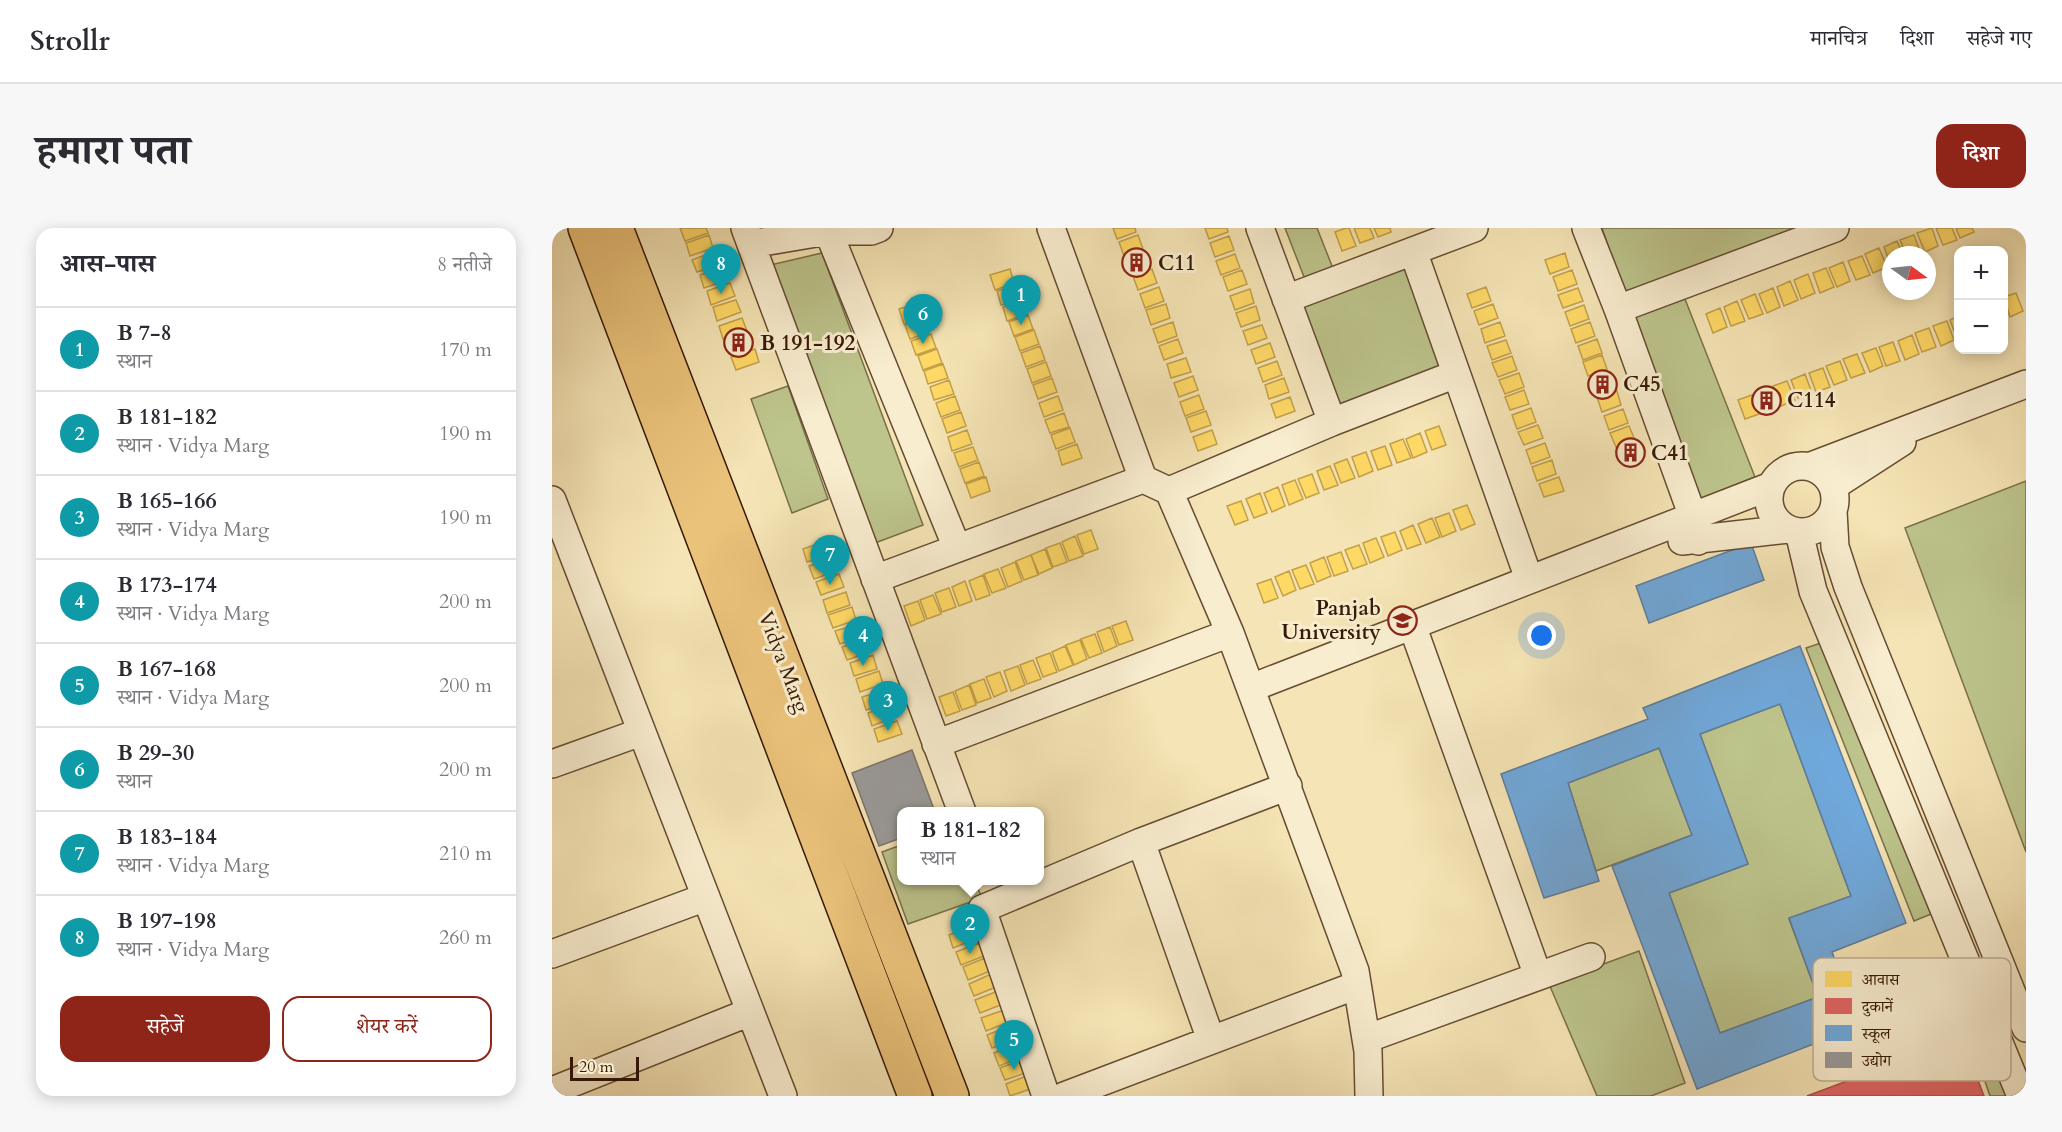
<!DOCTYPE html>
<html lang="hi">
<meta charset="utf-8">
<style>
body{margin:0;font-family:Cardo,"Noto Serif Devanagari",serif;background:#f7f7f7;color:#2b2b33}
.controls{position:absolute;right:18px;top:18px;display:grid;overflow:hidden;border-radius:12px;box-shadow:0 3px 15px #0003}
.controls button{width:54px;height:54px;display:grid;place-items:center;padding:0;border:0;border-bottom:2px solid #e1e1e2;background:#fff;color:#2b2b33;font:30px sans-serif}
.compass{position:absolute;left:1330px;top:18px;width:54px;height:54px;border-radius:50%;background:#fff;box-shadow:0 3px 15px #0003;rotate:105deg}
.scale{position:absolute;left:18px;bottom:15px;width:69px;box-sizing:border-box;padding-left:6px;border:3px solid #371a06;border-top:0;font-size:16px;line-height:21px;white-space:nowrap;color:#371a06;-webkit-text-stroke:4px #f8edcf;paint-order:stroke}
.you{position:absolute;left:990px;top:408px;width:21px;height:21px;margin:-15px;border:4px solid #fff;border-radius:50%;background:#1a73e8;box-shadow:0 0 0 9px #1a73e833}
.badge{display:grid;place-items:center;width:39px;height:39px;border-radius:50%;background:#8f2418;color:#fff;font-size:20px;font-weight:700}
.pin{position:absolute;translate:-50% -50px;filter:drop-shadow(0 2px 3px #0008)}
.pin::after{content:'';position:absolute;top:32px;width:21px;height:18px;background:inherit;clip-path:polygon(0 0,100% 0,50% 100%)}
.popup{position:absolute;left:345px;top:579px;width:147px;height:78px;box-sizing:border-box;display:grid;place-content:center;border-radius:12px;background:#fff;filter:drop-shadow(0 2px 4px #0005);font-size:20px;white-space:nowrap;color:#7c7c81}
.popup b{font-size:22px;color:#2b2b33}
.popup::after{content:'';position:absolute;left:50%;top:100%;margin-left:-12px;border:12px solid transparent;border-top-color:#fff}
.list{margin:0;padding:0;list-style:none}
h2{display:flex;justify-content:space-between;align-items:center;height:78px;margin:0;padding:0 24px;font-size:26px}
h2 small{font-size:20px;font-weight:400;color:#7c7c81}
.list li{display:grid;grid-template-columns:39px 1fr auto;gap:18px;align-items:center;box-sizing:border-box;height:84px;padding:0 24px;border-top:2px solid #e1e1e2}
.list b{display:block;font-size:22px;white-space:nowrap}
.list p{margin:0;font-size:20px;white-space:nowrap;color:#7c7c81}
.list em{font-size:20px;font-style:normal;color:#7c7c81}
.actions{display:flex;gap:12px;padding:18px 24px}
.actions a{flex:1;padding:14px 0;border:2px solid #8f2418;border-radius:18px;text-align:center;font-size:21px;color:#8f2418}
.actions .main{background:#8f2418;color:#fff}
.map{position:relative;flex:none;width:1474px;height:868px;overflow:hidden;border-radius:18px}
header{display:flex;align-items:center;gap:36px;box-sizing:border-box;height:84px;padding:0 30px;background:#fff;border-bottom:2px solid #e1e1e2}
header strong{font-size:28px}
nav{display:flex;gap:33px;margin-inline-start:auto;font-size:21px}
.intro{display:flex;align-items:center;justify-content:space-between;box-sizing:border-box;height:144px;padding:0 36px}
h1{margin:0;font-size:42px}
.button{padding:15px 27px;border-radius:18px;background:#8f2418;color:#fff;font-size:21px;font-weight:700}
main{display:flex;gap:36px;padding:0 36px}
aside{flex:1;background:#fff;border-radius:18px;box-shadow:0 3px 15px #0003}
.map>svg:first-child{display:block}
.green{fill:#bdc48c;stroke:#7a6f49;stroke-width:1.5}
.homes{fill:#ffd966;stroke:#c3a049;stroke-width:1.5}
.shops{fill:#e06666;stroke:#ad4f49;stroke-width:1.5}
.schools{fill:#6fa8dc;stroke:#5e7d9c;stroke-width:1.5;fill-rule:evenodd}
.industry{fill:#999;stroke:#7c736d;stroke-width:1.5}
.lines{fill:none;stroke-linecap:round;stroke-linejoin:round}
.minor-casing{stroke:#664c32;stroke-width:30}
.major-casing{stroke:#371a06;stroke-width:36}
.minor{stroke:#f8edcf;stroke-width:27}
.major{stroke:#eac27a;stroke-width:33}
.labels{text-anchor:middle;stroke-width:6;stroke-linejoin:round;paint-order:stroke}
.poi-label{font-size:21px;font-weight:bold;fill:#371a06;stroke:#f8edcf;text-anchor:start}
.street-label{font-size:21px;fill:#371a06;stroke:#f8edcf}
.key{fill:#f8edcf;stroke:#beae93;stroke-width:1.5}
.key-label{font-size:16px;fill:#371a06}
</style>
<header>
<strong>Strollr</strong>
<nav><a>मानचित्र</a><a>दिशा</a><a>सहेजे गए</a></nav>
</header>
<div class="intro"><h1>हमारा पता</h1><a class="button">दिशा</a></div>
<main>
<aside>
<h2>आस-पास<small>8 नतीजे</small></h2>
<ul class="list">
<li><span class="badge" style="background:#0f9aa8">1</span><div><b>B 7-8</b><p>स्थान</p></div><em>170 m</em></li>
<li><span class="badge" style="background:#0f9aa8">2</span><div><b>B 181-182</b><p>स्थान · Vidya Marg</p></div><em>190 m</em></li>
<li><span class="badge" style="background:#0f9aa8">3</span><div><b>B 165-166</b><p>स्थान · Vidya Marg</p></div><em>190 m</em></li>
<li><span class="badge" style="background:#0f9aa8">4</span><div><b>B 173-174</b><p>स्थान · Vidya Marg</p></div><em>200 m</em></li>
<li><span class="badge" style="background:#0f9aa8">5</span><div><b>B 167-168</b><p>स्थान · Vidya Marg</p></div><em>200 m</em></li>
<li><span class="badge" style="background:#0f9aa8">6</span><div><b>B 29-30</b><p>स्थान</p></div><em>200 m</em></li>
<li><span class="badge" style="background:#0f9aa8">7</span><div><b>B 183-184</b><p>स्थान · Vidya Marg</p></div><em>210 m</em></li>
<li><span class="badge" style="background:#0f9aa8">8</span><div><b>B 197-198</b><p>स्थान · Vidya Marg</p></div><em>260 m</em></li>
</ul>
<div class="actions"><a class="main">सहेजें</a><a>शेयर करें</a></div>
</aside>
<div class="map">
<svg width="1474" height="868" viewBox="0 0 1474 868">
<rect width="100%" height="100%" fill="#f5e4b5"/>
<filter id="stains"><feTurbulence type="fractalNoise" baseFrequency=".00333" numOctaves="4"/><feColorMatrix values="0 0 0 0 .2 0 0 0 0 .09 0 0 0 0 .02 0 0 0 .5 -.17"/></filter>
<radialGradient id="worn" r=".72"><stop offset=".6" stop-color="#630" stop-opacity="0"/><stop offset="1" stop-color="#630" stop-opacity=".3"/></radialGradient>
<!-- green -->
<path class="green" d="M733,0H765L782,43L754,54Z
M1050,0H1256L1073,68Z
M270,25L371,297L315,318L214,38Z
M854,37L890,144L782,181L746,74Z
M1131,66L1203,249L1148,271L1076,88Z
M236,158L276,271L240,285L199,171Z
M1474,253V624L1353,300Z
M1275,413L1384,684L1362,693L1254,420Z
M1228,476L1299,668L1237,691L1266,769L1168,805L1117,665L1196,636L1148,506Z
M1107,520L1140,607L1044,643L1016,555Z
M349,617V652L423,653L430,670L356,696L330,624Z
M1087,723L1133,855L1099,868H1045L997,756Z
M1441,808L1464,868H1438L1421,818Z"/>
<!-- homes -->
<path class="homes" d="M128,0H154L156,5L133,13Z
M561,0H583L584,4L565,11Z
M653,0H675L676,4L657,11Z
M794,0H797L804,18L790,23L783,4Z
M802,0H818L822,10L808,15Z
M822,0H838L839,4L826,9Z
M1380,0L1386,18L1373,24L1365,5Z
M1384,0H1400L1405,12L1391,17Z
M1404,0H1420L1422,4L1408,10Z
M157,7L161,20L138,28L134,15Z
M586,7L591,21L572,28L567,14Z
M1362,7L1369,26L1354,27L1348,12Z
M677,8L682,22L663,29L658,15Z
M1345,13L1351,27H1339V38L1332,19Z
M1327,20L1335,39L1321,45L1313,26Z
M164,23L168,37L145,44L140,32Z
M593,24L598,38L578,45L573,31Z
M1013,25L1017,39L998,46L993,32Z
M683,26L688,40L669,47L664,33Z
M1310,28L1318,47L1304,52L1296,33Z
M1291,34L1298,53L1285,59L1277,40Z
M171,39L175,52L152,60L148,47Z
M1274,40L1282,59L1268,65L1261,45Z
M458,41L462,55L443,62L438,47Z
M600,41L605,55L586,62L581,48Z
M690,42L695,56L676,63L671,49Z
M1020,42L1025,56L1006,63L1001,49Z
M1256,46L1263,65L1249,71L1242,52Z
M1238,53L1246,72L1232,78L1225,59Z
M178,55L183,68L159,77L155,63Z
M464,57L469,71L449,77L445,63Z
M607,59L612,73L593,80L588,66Z
M934,59L939,73L920,80L915,66Z
M1026,60L1031,73L1011,80L1006,67Z
M1221,60L1228,79L1215,85L1207,66Z
M698,61L702,75L683,82L678,68Z
M1464,65L1471,83L1458,89L1452,69Z
M1203,66L1211,86L1197,91L1189,72Z
M184,72L189,84L165,93L161,79Z
M470,72L475,86L455,93L451,79Z
M1185,73L1193,93L1179,98L1172,79Z
M366,75L371,89L352,96L347,81Z
M614,76L618,90L599,97L594,82Z
M941,76L946,90L927,97L922,83Z
M1032,77L1037,91L1018,98L1013,84Z
M704,78L708,92L689,99L684,85Z
M1168,80L1175,99L1161,105L1154,86Z
M476,87L481,101L462,108L457,94Z
M1406,88V110L1405,111L1398,92Z
M190,90L195,103L171,111L167,98Z
M373,90L377,104L358,111L353,97Z
M1395,93L1402,112L1389,118L1381,98Z
M621,94L625,108L606,115L601,101Z
M948,94L953,108L933,115L929,101Z
M1038,94L1043,108L1024,115L1019,101Z
M710,97L715,110L696,117L691,103Z
M1377,100L1384,119L1370,124L1363,105Z
M482,102L487,116L468,123L463,109Z
M196,105L200,118L177,126L173,113Z
M379,106L384,120L364,127L359,113Z
M1360,107L1367,126L1353,132L1346,113Z
M626,111L631,125L612,132L607,118Z
M1045,111L1050,125L1031,132L1026,118Z
M954,112L959,125L940,132L935,118Z
M1341,114L1348,133L1334,138L1327,119Z
M718,115L723,129L704,136L699,122Z
M488,118L493,132L474,139L469,125Z
M1324,120L1331,138L1318,144L1310,125Z
M203,121L207,134L184,142L179,129Z
M385,121L390,135L371,142L366,128Z
M1305,126L1313,145L1299,150L1291,131Z
M1050,127L1055,141L1036,148L1031,134Z
M960,128L965,142L946,149L940,135Z
M634,130L639,144L619,150L615,136Z
M725,133L730,147L711,154L706,140Z
M1288,133L1295,152L1282,157L1274,138Z
M494,134L499,148L480,155L475,141Z
M391,136L396,150L376,156L372,143Z
M1271,140L1278,159L1264,164L1257,145Z
M967,145L972,159L953,166L947,152Z
M1058,145L1063,160L1043,166L1038,153Z
M1253,146L1260,165L1246,170L1239,152Z
M641,148L646,162L627,169L622,155Z
M500,150L505,164L486,171L481,157Z
M732,150L737,164L717,171L713,157Z
M397,152L402,166L382,172L378,159Z
M1235,153L1243,172L1229,178L1221,158Z
M1217,160L1225,179L1211,184L1203,165Z
M972,162L977,176L958,182L953,169Z
M1065,163L1069,177L1050,184L1045,169Z
M647,167L652,181L633,188L628,174Z
M1200,167L1207,186L1193,191L1186,172Z
M403,168L408,182L389,189L384,175Z
M506,168L511,182L492,189L487,175Z
M738,169L743,183L724,190L719,176Z
M979,180L984,194L965,201L960,187Z
M1071,181L1076,195L1057,202L1052,188Z
M654,183L659,197L639,204L634,190Z
M409,184L414,198L395,205L390,191Z
M512,185L517,199L498,205L493,192Z
M986,197L991,210L972,217L966,204Z
M887,198L894,217L880,222L873,203Z
M1077,198L1083,212L1064,219L1058,205Z
M518,200L523,214L504,221L499,207Z
M415,202L420,216L400,223L396,209Z
M660,202L665,216L646,223L641,209Z
M868,205L875,224L861,230L854,211Z
M851,211L859,230L845,235L838,216Z
M993,215L998,229L979,236L974,222Z
M1085,215L1090,229L1071,236L1066,221Z
M525,216L530,230L510,237L506,223Z
M833,218L840,237L826,242L819,223Z
M421,219L426,232L407,239L402,225Z
M814,224L821,243L807,249L800,229Z
M795,231L803,250L789,255L782,236Z
M1000,232L1004,246L985,253L980,239Z
M427,234L432,248L413,255L408,241Z
M778,238L786,257L772,262L765,243Z
M760,246L767,265L754,270L746,251Z
M434,249L438,263L419,270L414,256Z
M1007,249L1012,263L992,269L987,256Z
M743,252L751,271L737,277L730,257Z
M726,259L733,278L720,284L712,265Z
M708,265L715,285L702,290L694,271Z
M689,273L696,292L683,297L675,278Z
M915,277L923,296L909,302L901,282Z
M897,285L904,303L890,309L883,290Z
M880,290L888,309L874,315L866,296Z
M861,297L869,316L855,321L848,303Z
M539,302L546,321L532,326L525,307Z
M843,304L850,322L836,328L829,309Z
M523,308L531,328L517,333L510,314Z
M824,310L832,329L818,335L811,315Z
M274,313L279,326L255,334L251,321Z
M508,315L515,334L501,339L494,320Z
M807,317L815,336L801,341L793,322Z
M493,321L500,340L487,346L479,327Z
M789,324L796,343L782,348L775,329Z
M479,327L486,347L472,352L464,333Z
M772,329L779,348L765,354L758,335Z
M281,330L285,343L262,351L257,338Z
M463,334L470,353L456,359L449,340Z
M754,337L762,356L748,361L740,342Z
M446,341L454,360L440,365L432,346Z
M737,343L744,362L731,368L723,349Z
M287,346L292,359L269,367L264,354Z
M431,347L438,367L424,372L417,353Z
M719,351L726,370L712,375L705,356Z
M413,353L420,373L407,378L400,359Z
M397,360L404,379L390,384L383,365Z
M294,364L298,377L275,385L271,372Z
M381,367L389,386L375,391L368,372Z
M366,373L373,392L359,398L352,378Z
M300,379L304,392L281,400L276,387Z
M574,393L581,412L567,417L560,398Z
M307,396L311,408L288,416L283,403Z
M558,399L565,418L552,424L545,404Z
M543,406L550,425L537,430L529,411Z
M314,411L318,424L295,432L290,419Z
M528,412L535,431L522,437L514,417Z
M513,418L521,437L507,443L500,424Z
M498,425L505,444L491,449L484,430Z
M321,427L325,441L302,448L298,435Z
M481,432L489,451L475,456L468,437Z
M466,438L473,457L459,463L452,443Z
M327,443L331,456L308,464L304,451Z
M448,444L455,463L442,469L434,449Z
M432,451L439,470L425,475L418,456Z
M417,457L424,477L410,482L403,463Z
M333,462L337,475L314,482L310,469Z
M401,464L408,483L394,488L387,469Z
M339,477L343,489L320,498L316,485Z
M345,493L350,506L326,514L322,501Z
M419,698L424,711L401,720L397,707Z
M427,715L432,728L409,737L404,724Z
M433,730L438,743L416,752L411,739Z
M439,746L444,759L422,768L417,756Z
M446,763L451,776L428,785L423,772Z
M452,782L457,794L434,803L429,790Z
M458,798L463,811L440,820L435,807Z
M465,816L470,829L447,838L442,825Z
M471,831L476,844L453,852L448,840Z
M477,847L481,860L458,868L454,856Z"/>
<!-- shops -->
<path class="shops" d="M1410,810L1432,868H1255Z"/>
<!-- schools -->
<path class="schools" d="M1199,315L1212,352L1097,395L1084,358Z
M1248,418L1354,695L1280,724L1293,759L1309,753L1324,792L1145,861L1060,638L1140,607L1107,520L1016,555L1047,653L992,670L949,546L1096,491L1091,480ZM1228,476L1299,668L1237,690L1266,769L1168,805L1117,665L1196,636L1148,506Z"/>
<!-- industry -->
<path class="industry" d="M360,522L383,584H349V610L327,618L300,545Z"/>
<g class="lines">
<defs>
<path id="minor" d="M193,0L410,584
M499,0L591,251L617,263L678,405L803,743L816,823L817,868
M708,0L780,194
M1034,0L1066,81L1141,289L1146,313
M276,3L405,320
M199,16L276,3H319L327,0
M861,23L977,351
M734,71L922,0
M1066,81L1283,0
M1217 271a33 33 0 1 1 66 0a33 33 0 1 1-66 0Z
M1259,238L1474,156
M1282,258L1350,214
M617,263L780,194L904,146
M0,272L231,868
M1281,283L1283,319L1296,359L1474,800
M1247,304L1261,363L1469,868
M1130,313L1236,301
M323,351L591,251
M860,397L986,748
M699,460L1219,258
M384,516L678,405
M0,536L89,504
M589,614L659,812
M0,726L154,669
M814,811L1039,729
M0,863L198,784
M494,868L430,681L589,614L736,558
M512,868L805,757"/>
<path id="major" d="M33,0L363,868
M64,0L400,868"/>
</defs>
<!-- minor casing -->
<use href="#minor" class="minor-casing"/>
<!-- major casing -->
<use href="#major" class="major-casing"/>
<!-- minor -->
<use href="#minor" class="minor"/>
<!-- major -->
<use href="#major" class="major"/>
</g>
<!-- icons -->
<defs>
<symbol id="building-ring" viewBox="-11 -11 22 22"><circle r="9.5" fill="#f8edcf" stroke="#8f2418" stroke-width="1.5"/><path d="M-4-6H4V6H1V3H-1V6H-4ZM-2.5-4.3h1.7v1.8h-1.7ZM.8-4.3h1.7v1.8H.8ZM-2.5-1h1.7V.8h-1.7ZM.8-1h1.7V.8H.8Z" fill="#8f2418"/></symbol>
<symbol id="university-ring" viewBox="-11 -11 22 22"><circle r="9.5" fill="#f8edcf" stroke="#8f2418" stroke-width="1.5"/><path d="M0-5L7-2L0 1L-7-2ZM-4 1L0 2.5L4 1V4Q0 6-4 4Z" fill="#8f2418"/></symbol>
</defs>
<g fill-rule="evenodd">
<use href="#building-ring" x="568" y="18" width="33" height="33"/>
<use href="#building-ring" x="170" y="98" width="33" height="33"/>
<use href="#building-ring" x="1034" y="140" width="33" height="33"/>
<use href="#building-ring" x="1198" y="156" width="33" height="33"/>
<use href="#building-ring" x="1062" y="208" width="33" height="33"/>
<use href="#university-ring" x="834" y="376" width="33" height="33"/>
</g>
<g class="labels">
<!-- poi labels -->
<g class="poi-label">
<text x="606" y="42">C11</text>
<text x="208" y="122">B 191-192</text>
<text x="1071" y="163">C45</text>
<text x="1235" y="179">C114</text>
<text x="1099" y="232">C41</text>
<text x="829" y="387" text-anchor="end">Panjab<tspan x="829" dy="24">University</tspan></text>
</g>
<!-- street labels -->
<g class="street-label">
<text transform="translate(232 434) rotate(69)" y="7">Vidya Marg</text>
</g>
</g>
<!-- legend -->
<rect x="1261" y="730" width="198" height="123" rx="9" class="key"/>
<rect x="1273" y="743" width="27" height="16" fill="#ffd966"/>
<rect x="1273" y="770" width="27" height="16" fill="#e06666"/>
<rect x="1273" y="797" width="27" height="16" fill="#6fa8dc"/>
<rect x="1273" y="824" width="27" height="16" fill="#999"/>
<g class="key-label">
<text x="1310" y="757">आवास</text>
<text x="1310" y="784">दुकानें</text>
<text x="1310" y="811">स्कूल</text>
<text x="1310" y="838">उद्योग</text>
</g>
<rect width="100%" height="100%" filter="url(#stains)"/>
<rect width="100%" height="100%" fill="url(#worn)"/>
</svg>
<div class="controls">
<button>+</button>
<button>−</button>
</div>
<svg class="compass" viewBox="-18 -18 36 36"><path d="M0-13l5 13h-10z" fill="#e53935"/><path d="M0 13l5-13h-10z" fill="#7c7c81"/></svg>
<div class="scale">20 m</div>
<div class="you"></div>
<div class="pin badge" style="left:469px;top:97px;background:#0f9aa8">1</div>
<div class="pin badge" style="left:418px;top:726px;background:#0f9aa8">2</div>
<div class="popup"><b>B 181-182</b>स्थान</div>
<div class="pin badge" style="left:336px;top:503px;background:#0f9aa8">3</div>
<div class="pin badge" style="left:311px;top:438px;background:#0f9aa8">4</div>
<div class="pin badge" style="left:462px;top:842px;background:#0f9aa8">5</div>
<div class="pin badge" style="left:371px;top:116px;background:#0f9aa8">6</div>
<div class="pin badge" style="left:278px;top:357px;background:#0f9aa8">7</div>
<div class="pin badge" style="left:169px;top:66px;background:#0f9aa8">8</div>
</div>
</main>
